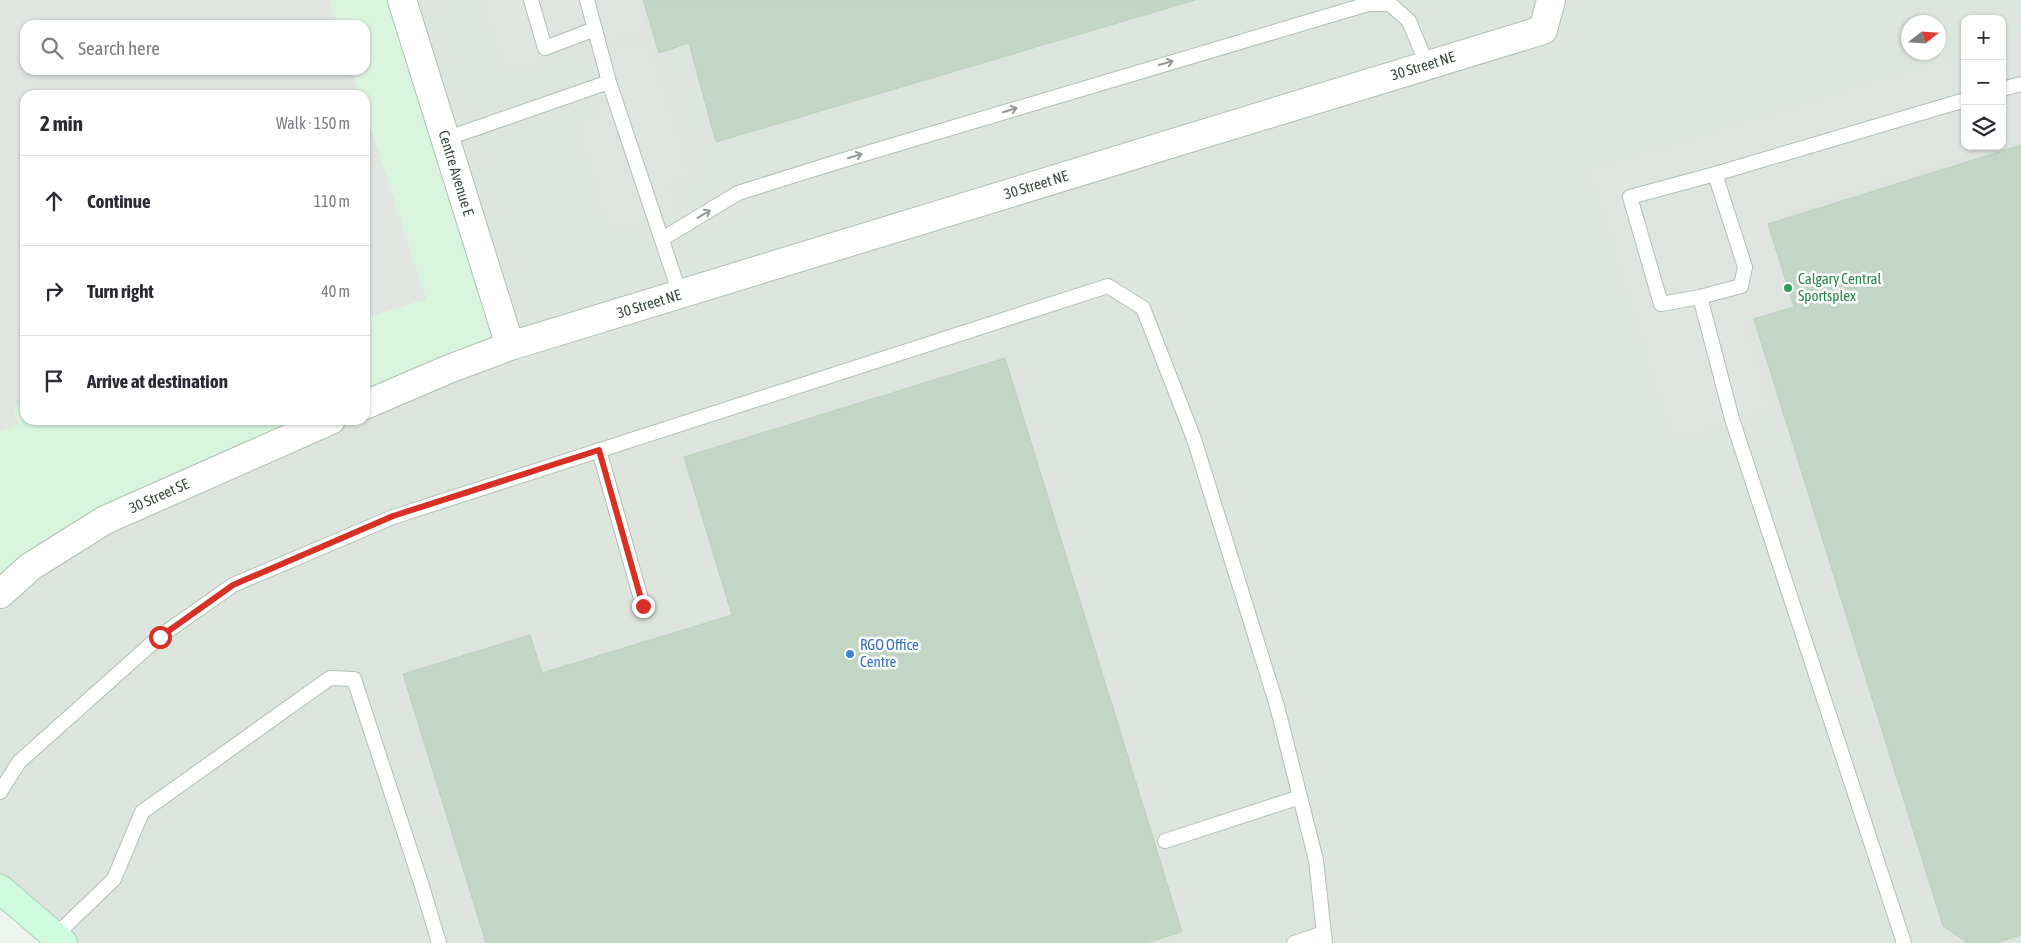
<!DOCTYPE html>
<meta charset="utf-8">
<style>
body{margin:0;font-family:"Asap Condensed",sans-serif;background:#f7f7f7;color:#2b2b33}
.controls{position:absolute;right:15px;top:15px;display:grid;overflow:hidden;border-radius:10px;box-shadow:0 1px 4px #0004}
.controls button{width:45px;height:45px;display:grid;place-items:center;padding:0;border:0;border-bottom:1px solid #e1e1e2;background:#fff;color:#2b2b33;font:25px sans-serif}
.compass{position:absolute;left:1901px;top:15px;width:45px;height:45px;border-radius:50%;background:#fff;box-shadow:0 1px 4px #0004;rotate:73deg}
.stop{position:absolute;width:15px;height:15px;margin:-11px;border:4px solid #d93025;border-radius:50%;background:#fff}
.stop.end{background:#d93025;border-color:#fff;box-shadow:0 1px 5px #0008}
.list{margin:0;padding:0;list-style:none}
h2{display:flex;justify-content:space-between;align-items:center;height:65px;margin:0;padding:0 20px;font-size:21px}
h2 small{font-size:16px;font-weight:400;color:#7c7c81}
.list li{display:grid;grid-template-columns:32px 1fr auto;gap:15px;align-items:center;box-sizing:border-box;height:90px;padding:0 20px;border-top:1px solid #e1e1e2}
.list b{display:block;font-size:19px;white-space:nowrap}
.list em{font-size:16px;font-style:normal;color:#7c7c81}
.icon{flex:none;width:28px;height:28px;fill:none;stroke:currentColor;stroke-width:2;stroke-linecap:round;stroke-linejoin:round}
.map{position:relative;flex:none;width:2021px;height:943px;overflow:hidden}
.search{position:absolute;background:#fff;box-shadow:0 1px 4px #0004;left:20px;top:20px;width:350px;height:55px;display:flex;align-items:center;gap:12px;box-sizing:border-box;padding:0 18px;border-radius:15px;color:#7c7c81;font-size:19px}
.panel{position:absolute;background:#fff;box-shadow:0 1px 4px #0004;left:20px;top:90px;width:350px;height:335px;border-radius:15px}
.map>svg:first-child{display:block}
.commercial{fill:#daf5de;fill-rule:evenodd}
.industrial{fill:#dee5de;fill-rule:evenodd}
.parking{fill:#e0e5e1}
.building{fill:#c3d6c6;stroke:#b6d1bb}
.lines{fill:none;stroke-linecap:round;stroke-linejoin:round}
.lane-casing{stroke:#afc0b3;stroke-width:16}
.street-casing{stroke:#afc0b3;stroke-width:30}
.secondary-casing{stroke:#a1d5b1;stroke-width:30}
.lane{stroke:#fff;stroke-width:14}
.street{stroke:#fff;stroke-width:28}
.secondary{stroke:#d1fbde;stroke-width:28}
.oneway{stroke:#939b94}
.route{stroke:#d93025;stroke-width:6}
.leisure-dot{fill:#2e9e5b;stroke:#fff;stroke-width:2}
.shop-dot{fill:#3f7fe0;stroke:#fff;stroke-width:2}
.labels{text-anchor:middle;stroke-width:5;stroke-linejoin:round;paint-order:stroke}
.street-label{font-size:15px;fill:#3a4a3d;stroke:#fff}
.leisure-label{font-size:15px;fill:#27864d;stroke:#fff;text-anchor:start}
.shop-label{font-size:15px;fill:#366cbe;stroke:#fff;text-anchor:start}
</style>
<div class="map">
<svg width="2021" height="943" viewBox="0 0 2021 943">
<rect width="100%" height="100%" fill="#edf5ef"/>
<!-- commercial -->
<path class="commercial" d="M0,0H402L510,346L365,405V95H25V420H331L0,594ZM25,25H365V70H25Z"/>
<!-- industrial -->
<path class="industrial" d="M402,0H2021V943H63L0,889V594L30,567L331,420H365V405L509,346ZM1965,19H2002V146H1965ZM1908,22H1938V52H1908Z"/>
<!-- parking -->
<path class="parking" d="M0,0H330L338,25H25V70H352L360,95H25V417L21,404L14,407L19,425L0,431Z
M497,0H637L645,27L604,39L609,55L646,44L687,176L665,182L673,210L612,229L580,125L607,116L585,43L507,67L487,3Z
M2021,39V137L2002,143V45Z
M1965,57V146H1991L1763,217L1791,306L1740,322L1767,408L1675,436L1593,172Z
M365,110L426,299L365,318Z"/>
<!-- building -->
<path class="building" d="M643,0H1195L716,142L689,43L659,53Z
M2021,145V935L1995,943H1968L1943,926L1754,319L1794,307L1768,224Z
M1005,358L1182,932L1146,943H486L403,674L530,635L542,673L732,615L684,457Z"/>
<g class="lines">
<defs>
<path id="lane" d="M531,0L545,48L595,29
M609,82L680,294
M2002,89L2021,84
M445,139L609,82L587,0
M662,239L738,193L837,162L1368,4H1390L1409,21L1427,65
M1700,297L1741,286L1745,267L1715,174
M599,450L643,606
M0,792L19,762L159,637L233,585L393,517L1108,286L1143,308L1194,439L1277,706L1316,860L1325,943
M1165,841L1300,797
M55,936L114,879L142,812L330,678L354,679L421,883L439,943
M1294,943L1324,933
M1904,943L1732,419L1700,297L1661,304L1630,197L1715,174L1965,100"/>
<path id="street" d="M402,0L510,346
M365,405L449,369L510,346L1543,30L1551,0
M0,594L30,567L105,520L331,420"/>
<path id="secondary" d="M0,889L63,943"/>
</defs>
<!-- lane casing -->
<use href="#lane" class="lane-casing"/>
<!-- street casing -->
<use href="#street" class="street-casing"/>
<!-- secondary casing -->
<use href="#secondary" class="secondary-casing"/>
<!-- lane -->
<use href="#lane" class="lane"/>
<!-- street -->
<use href="#street" class="street"/>
<!-- secondary -->
<use href="#secondary" class="secondary"/>
</g>
<!-- one-way arrows -->
<defs><path id="oneway-shaft" d="M-6 0H5M1.5-3L5.5 0L1.5 3" fill="none" stroke-width="1.6" stroke-linecap="round" stroke-linejoin="round" transform="scale(1.25)"/></defs>
<g class="oneway">
<use href="#oneway-shaft" transform="translate(1166 63) rotate(-16)"/>
<use href="#oneway-shaft" transform="translate(1010 110) rotate(-17)"/>
<use href="#oneway-shaft" transform="translate(855 156) rotate(-17)"/>
<use href="#oneway-shaft" transform="translate(704 214) rotate(-31)"/>
</g>
<g class="lines">
<!-- route -->
<path class="route" d="M160,637L233,585L393,516L599,450L643,606"/>
</g>
<!-- markers -->
<circle class="leisure-dot" cx="1788" cy="288" r="5"/>
<circle class="shop-dot" cx="850" cy="654" r="5"/>
<g class="labels">
<!-- street labels -->
<g class="street-label">
<text transform="translate(1423 66) rotate(-17)" y="5">30 Street NE</text>
<text transform="translate(456 173) rotate(73)" y="5">Centre Avenue E</text>
<text transform="translate(1036 185) rotate(-17)" y="5">30 Street NE</text>
<text transform="translate(649 304) rotate(-17)" y="5">30 Street NE</text>
<text transform="translate(159 496) rotate(-24)" y="5">30 Street SE</text>
</g>
<!-- leisure labels -->
<g class="leisure-label">
<text x="1798" y="284">Calgary Central<tspan x="1798" dy="17">Sportsplex</tspan></text>
</g>
<!-- shop labels -->
<g class="shop-label">
<text x="860" y="650">RGO Office<tspan x="860" dy="17">Centre</tspan></text>
</g>
</g>
</svg>
<div class="controls">
<button>+</button>
<button>−</button>
<button><svg class="icon" aria-label="layers" viewBox="0 0 24 24"><path d="M12 4l9 5-9 5-9-5zM3 14l9 5 9-5"/></svg></button>
</div>
<svg class="compass" viewBox="-18 -18 36 36"><path d="M0-13l5 13h-10z" fill="#e53935"/><path d="M0 13l5-13h-10z" fill="#7c7c81"/></svg>
<div class="stop" style="left:160px;top:637px"></div>
<div class="stop end" style="left:643px;top:606px"></div>
<div class="search"><svg class="icon" aria-label="search" viewBox="0 0 24 24"><circle cx="10" cy="10" r="6"/><path d="M15 15l6 6"/></svg>Search here</div>
<section class="panel">
<h2>2 min<small>Walk · 150 m</small></h2>
<ul class="list">
<li><svg class="icon" aria-label="ahead" viewBox="0 0 24 24"><path d="M12 20V5M6 11l6-6 6 6"/></svg><div><b>Continue</b></div><em>110 m</em></li>
<li><svg class="icon" aria-label="right" viewBox="0 0 24 24"><path d="M7 20v-9h11M14 6l5 5-5 5"/></svg><div><b>Turn right</b></div><em>40 m</em></li>
<li><svg class="icon" aria-label="arrive" viewBox="0 0 24 24"><path d="M6 21V4h12l-3 4 3 4H6"/></svg><div><b>Arrive at destination</b></div></li>
</ul>
</section>
</div>
